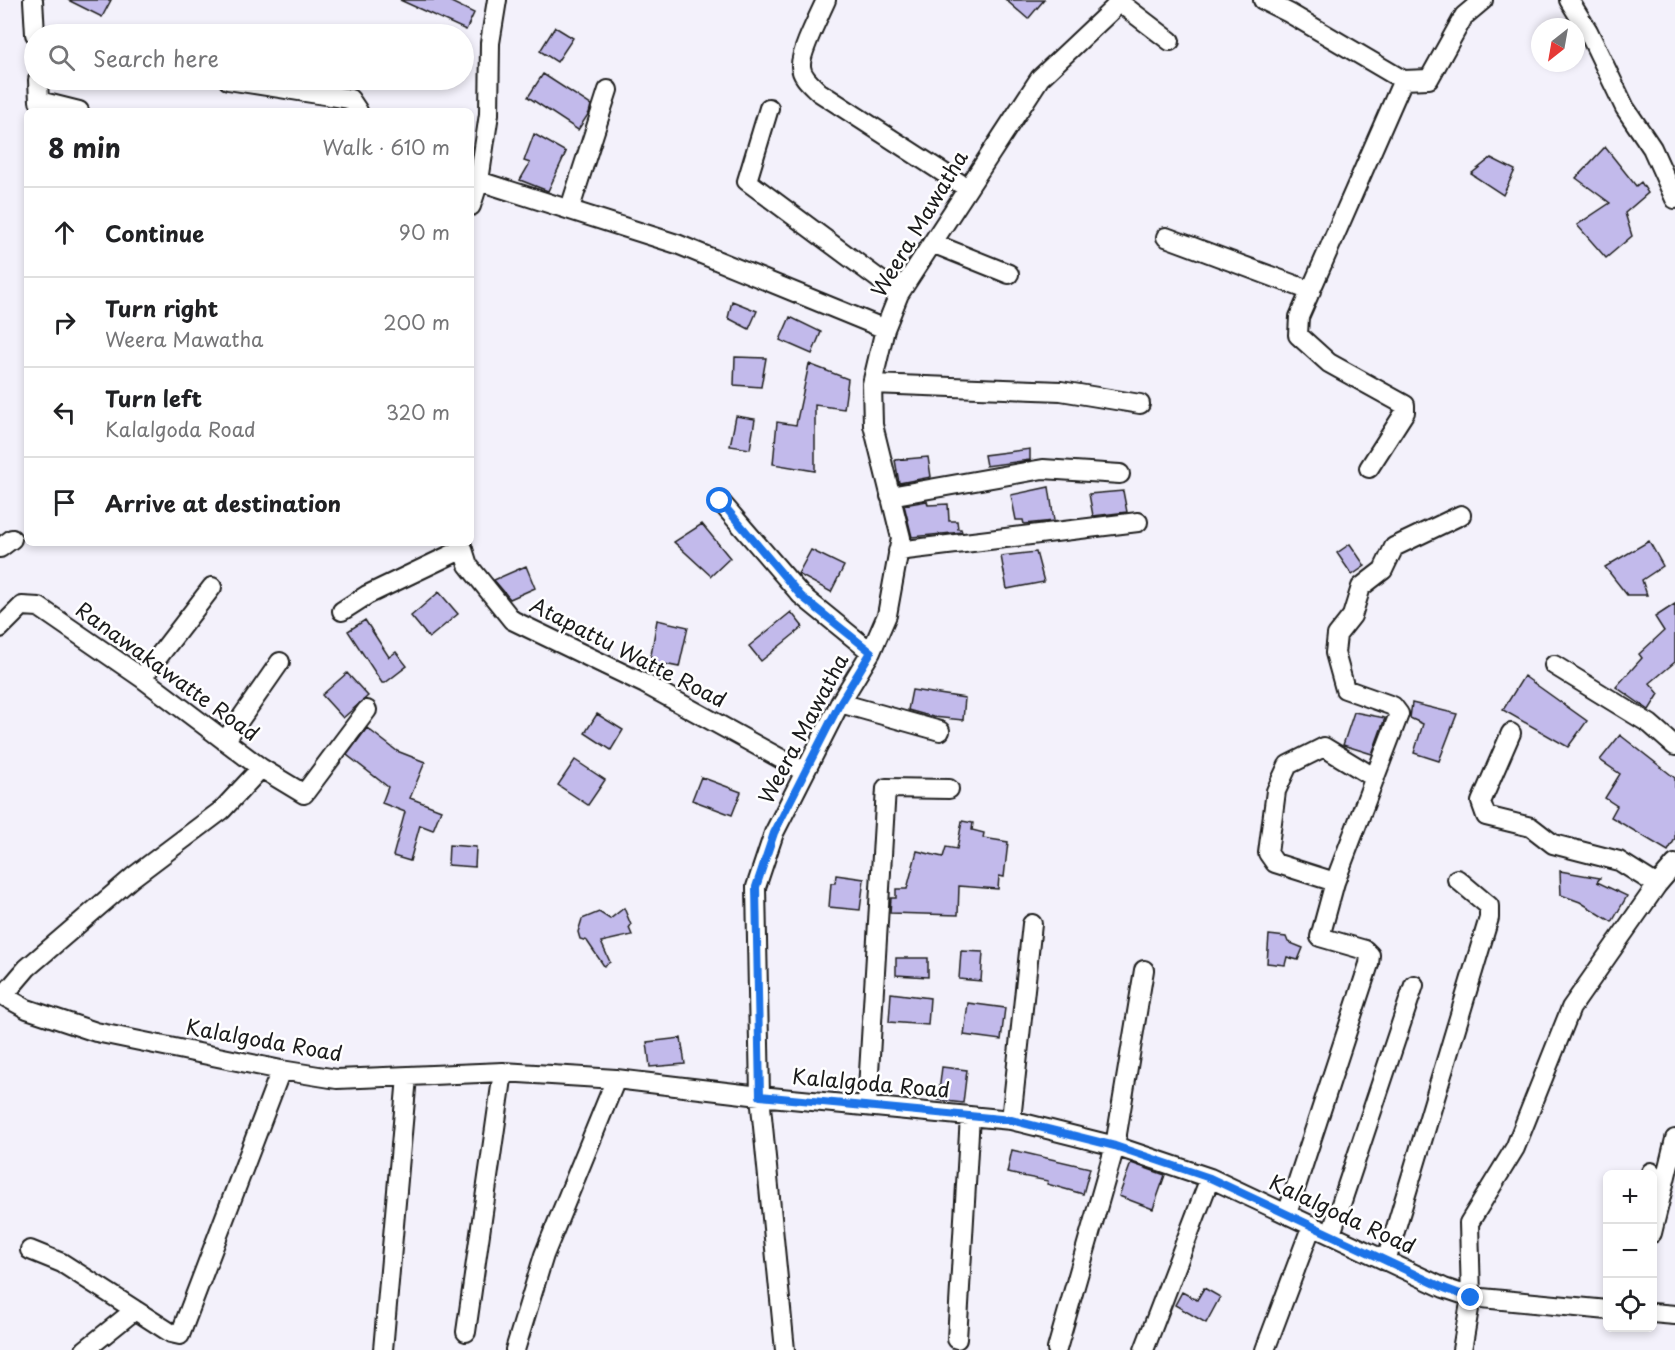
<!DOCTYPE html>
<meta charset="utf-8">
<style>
body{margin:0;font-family:"Playpen Sans",sans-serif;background:#f6f6f6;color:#202124}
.controls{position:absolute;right:18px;bottom:18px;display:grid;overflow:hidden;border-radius:9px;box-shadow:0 3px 9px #0003}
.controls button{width:54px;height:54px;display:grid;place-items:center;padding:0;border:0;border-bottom:2px solid #e0e0e0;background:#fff;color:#202124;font:30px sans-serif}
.compass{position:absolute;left:1531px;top:18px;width:54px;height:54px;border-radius:50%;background:#fff;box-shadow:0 3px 9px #0003;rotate:211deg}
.stop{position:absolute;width:18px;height:18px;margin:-14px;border:4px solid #1a73e8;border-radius:50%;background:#fff}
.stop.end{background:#1a73e8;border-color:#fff;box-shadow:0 2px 6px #0008}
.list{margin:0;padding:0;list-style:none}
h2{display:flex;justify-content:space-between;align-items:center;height:78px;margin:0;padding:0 24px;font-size:26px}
h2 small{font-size:20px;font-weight:400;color:#757577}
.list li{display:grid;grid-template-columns:39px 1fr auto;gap:18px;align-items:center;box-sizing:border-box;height:90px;padding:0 24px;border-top:2px solid #e0e0e0}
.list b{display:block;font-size:22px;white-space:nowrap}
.list p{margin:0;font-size:20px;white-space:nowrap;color:#757577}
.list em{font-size:20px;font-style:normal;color:#757577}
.icon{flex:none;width:33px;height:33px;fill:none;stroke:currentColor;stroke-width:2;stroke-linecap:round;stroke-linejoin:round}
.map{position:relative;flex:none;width:1675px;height:1350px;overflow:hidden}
.search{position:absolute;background:#fff;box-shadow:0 3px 9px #0003;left:24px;top:24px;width:450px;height:66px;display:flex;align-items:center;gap:15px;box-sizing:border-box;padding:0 21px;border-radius:33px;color:#757577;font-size:22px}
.panel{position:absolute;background:#fff;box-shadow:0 3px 9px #0003;left:24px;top:108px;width:450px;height:438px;border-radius:9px}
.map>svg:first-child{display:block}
.building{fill:#c2baeb;stroke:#1c1c1c;stroke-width:1.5}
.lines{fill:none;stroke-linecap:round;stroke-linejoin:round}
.minor-casing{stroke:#1c1c1c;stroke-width:22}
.minor{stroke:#fff;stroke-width:18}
.route{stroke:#1a73e8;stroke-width:8}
.labels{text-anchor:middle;stroke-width:5;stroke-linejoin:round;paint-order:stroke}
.street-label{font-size:21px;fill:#1c1c1c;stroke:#fff}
</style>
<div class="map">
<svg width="1675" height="1350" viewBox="0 0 1675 1350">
<rect width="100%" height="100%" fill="#f3f1fb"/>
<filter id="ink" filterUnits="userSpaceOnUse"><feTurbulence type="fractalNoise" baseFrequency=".0167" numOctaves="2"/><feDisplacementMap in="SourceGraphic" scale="12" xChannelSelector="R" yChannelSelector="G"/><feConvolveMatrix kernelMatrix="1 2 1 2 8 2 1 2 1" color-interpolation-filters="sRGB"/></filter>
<g filter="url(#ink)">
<!-- building -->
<path class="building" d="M68,0H111L102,17Z
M400,0H447L474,13L466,30Z
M1006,0H1044L1028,19Z
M555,27L573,38L557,62L540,51Z
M543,74L591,105L589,113L578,130L528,97Z
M534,134L566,152L548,191L520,180L530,163L524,161Z
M1605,147L1636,186L1641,182L1648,193L1625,213L1632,236L1606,258L1577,225L1610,203L1576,178Z
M1491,158L1515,170L1503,195L1471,174Z
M732,301L757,311L749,329L728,318Z
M790,317L821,332L812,354L780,340Z
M735,357L766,358L761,387L734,385Z
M809,364L848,379L844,409L815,405V471L773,464L777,422L796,425Z
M736,416L755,419L750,449L730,446Z
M1030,449V460L986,466L984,455Z
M928,457L931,477L899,483L895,460Z
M1049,487L1054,521L1024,524L1023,520H1016L1011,495Z
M1123,491L1127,512L1093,516L1089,494Z
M927,501L928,505L948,504L949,521H957L958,529H961L962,532L912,537L904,505Z
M702,524L730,558L711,576L674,542Z
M1649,541L1663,566L1642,580L1647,595H1627L1605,567Z
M1350,544L1365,566L1352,575L1337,553Z
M811,550L844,566L831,592L798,574Z
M1036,552L1044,582L1007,589L1001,556Z
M526,566L535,588L510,599L494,580Z
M439,592L458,614L429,638L411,616Z
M1675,604V662L1650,683L1659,694L1649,710L1616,687L1642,658L1639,654L1664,631L1655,617Z
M791,612L803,627L761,661L749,646Z
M365,620L389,657L396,652L407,666L385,683H382L348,631Z
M657,620L688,627L679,667L664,664L663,670L649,667Z
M347,673L368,696L343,718L322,695Z
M1524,676L1587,721L1568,747L1503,710Z
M912,690L965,698L963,720L933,717L908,710Z
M1412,703L1457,714L1439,761L1414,753L1423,724L1410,718Z
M1354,712L1385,718L1372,754L1343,745Z
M597,714L623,730L611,750L585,733Z
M367,728L397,751L425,762L410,798L441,810L433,830L420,825L410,861L393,856L405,812L382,803L388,787L347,755Z
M1620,735L1675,778V839L1668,851L1611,817L1617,806L1605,798L1620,774L1600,760Z
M575,760L605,780L588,805L558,785Z
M701,777L741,792L732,815L692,800Z
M962,821L973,823L972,830L984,833L983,838L1008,842L1004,877L999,876L998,889L959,886L958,915L890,913L891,898H896V889H907L917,851L943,857L946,847L957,849Z
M449,845L476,847L475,867L448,865Z
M1560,871L1600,878L1597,882L1627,896L1612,922L1580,902L1561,895Z
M836,875L864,879L860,910L829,907L831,883H835Z
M624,908L631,925L629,928L632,935L601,942L610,962L604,966L587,941L580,939L578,932L582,919L599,912L610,919Z
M1269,935L1286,937L1288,942L1303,948L1298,960L1287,957L1285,965L1267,963Z
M961,951L983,952L981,981L959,979Z
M896,958H928V977L896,975Z
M891,993L930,998L928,1025L889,1022Z
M968,1003L1005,1008L1001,1040L964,1035Z
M681,1038L685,1064L650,1067L647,1042Z
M942,1067L967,1070L963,1103L938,1100Z
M1012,1150L1090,1168L1083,1194L1047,1184L1048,1181L1007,1173Z
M1131,1163L1165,1175L1153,1209L1119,1196Z
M1204,1288L1220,1297L1206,1323L1175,1305L1182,1292L1197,1300Z"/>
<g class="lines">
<defs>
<path id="minor" d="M33,0L35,34
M826,0C820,14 800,52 801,66C801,77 812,85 819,92L967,188
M1263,0L1289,13L1403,80L1429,79L1464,16L1483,0
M1569,0L1588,31L1625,108L1652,148L1675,199
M1119,2L1170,41
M38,80L39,101L79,111
M228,80L350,99L358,111
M769,108L747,181L899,294
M479,181L677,244L885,329
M471,206L479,181L489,114L490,43L497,0
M570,208L608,90
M1166,237L1311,291
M932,243L1009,274
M872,384L1061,391L1140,404
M1369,468L1405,412V405L1329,363L1298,335L1299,317L1403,80
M890,496L1043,469L1120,474
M720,501L801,595L871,652
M461,543L468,565L512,620L645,684L805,772
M0,548L12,539
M898,551L1138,522
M342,611L367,595L463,549
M0,628L22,606L39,607L142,678L261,768L222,810L133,877L27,968L4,995
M1554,665L1650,724L1675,746
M142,678L212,587
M840,703L940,731
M1511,733L1481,802L1486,816L1531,827L1553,844L1619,861L1657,885
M225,741L280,662
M261,768L304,794L367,710
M1335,882L1275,863L1268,853L1276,791L1288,765L1324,747L1375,778
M0,994L27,1009L96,1032L281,1070L337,1079L503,1072L616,1079L760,1096L1011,1120L1115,1146L1210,1178L1444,1288L1471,1297L1608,1310
M867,1106L886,788L949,789
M1011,1120L1032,924
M1651,1174V1172
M1287,1214L1369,964L1370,955L1365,950L1320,937L1335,882L1399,714L1393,706L1345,689L1335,653L1337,635L1352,616L1361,587L1383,570L1394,547L1461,515
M1652,1233L1675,1139
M1331,1234L1414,985
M30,1250L62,1263L171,1333L180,1335L281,1070
M1386,1261L1489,918V906L1457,879
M1652,1313L1675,1315
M466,1332L503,1072
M957,1339L970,1116
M1057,1349L1115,1146L1144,970
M85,1350L135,1310
M383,1350L407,1077
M515,1350L544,1255L616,1079
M785,1350L760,1096L756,887L774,833L840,703L871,652L887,615L901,538L873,425L872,384L885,329L899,294L1040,78L1113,9L1120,0
M1144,1350L1210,1178
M1265,1350L1312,1225
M1462,1350L1471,1297L1469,1223L1515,1148L1571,1008L1657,885L1675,864"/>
</defs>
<!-- minor casing -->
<use href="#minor" class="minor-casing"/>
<!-- minor -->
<use href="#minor" class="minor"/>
</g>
</g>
<g class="lines" filter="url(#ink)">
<!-- route -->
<path class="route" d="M720,501L801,596L871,652L840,703L774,833L756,887L760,1096L1011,1120L1115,1146L1210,1178L1444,1288L1471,1298"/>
</g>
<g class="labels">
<!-- street labels -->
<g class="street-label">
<text transform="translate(920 224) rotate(-59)" y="7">Weera Mawatha</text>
<text transform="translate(628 653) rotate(27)" y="7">Atapattu Watte Road</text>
<text transform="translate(167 672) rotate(36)" y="7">Ranawakawatte Road</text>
<text transform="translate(804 729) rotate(-62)" y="7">Weera Mawatha</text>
<text transform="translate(264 1041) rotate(10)" y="7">Kalalgoda Road</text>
<text transform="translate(871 1084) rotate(5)" y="7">Kalalgoda Road</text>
<text transform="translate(1342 1215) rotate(25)" y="7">Kalalgoda Road</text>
</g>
</g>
</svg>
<div class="controls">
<button>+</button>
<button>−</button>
<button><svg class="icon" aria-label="locate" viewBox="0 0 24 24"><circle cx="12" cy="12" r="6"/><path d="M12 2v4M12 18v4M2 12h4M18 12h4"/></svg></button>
</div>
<svg class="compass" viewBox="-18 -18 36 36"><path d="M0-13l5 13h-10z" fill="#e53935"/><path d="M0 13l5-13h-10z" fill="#757577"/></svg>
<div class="stop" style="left:720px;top:501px"></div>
<div class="stop end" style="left:1471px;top:1298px"></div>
<div class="search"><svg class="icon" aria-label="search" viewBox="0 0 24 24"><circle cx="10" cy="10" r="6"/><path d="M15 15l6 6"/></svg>Search here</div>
<section class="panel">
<h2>8 min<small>Walk · 610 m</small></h2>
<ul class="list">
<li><svg class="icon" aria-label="ahead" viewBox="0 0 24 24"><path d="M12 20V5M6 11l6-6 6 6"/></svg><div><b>Continue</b></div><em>90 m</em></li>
<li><svg class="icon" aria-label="right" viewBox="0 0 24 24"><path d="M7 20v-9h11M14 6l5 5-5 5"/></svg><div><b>Turn right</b><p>Weera Mawatha</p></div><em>200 m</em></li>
<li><svg class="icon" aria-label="left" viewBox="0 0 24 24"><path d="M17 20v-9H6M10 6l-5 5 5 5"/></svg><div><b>Turn left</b><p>Kalalgoda Road</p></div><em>320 m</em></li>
<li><svg class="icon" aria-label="arrive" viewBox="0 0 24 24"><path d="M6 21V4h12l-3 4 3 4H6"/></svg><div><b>Arrive at destination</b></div></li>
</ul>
</section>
</div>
